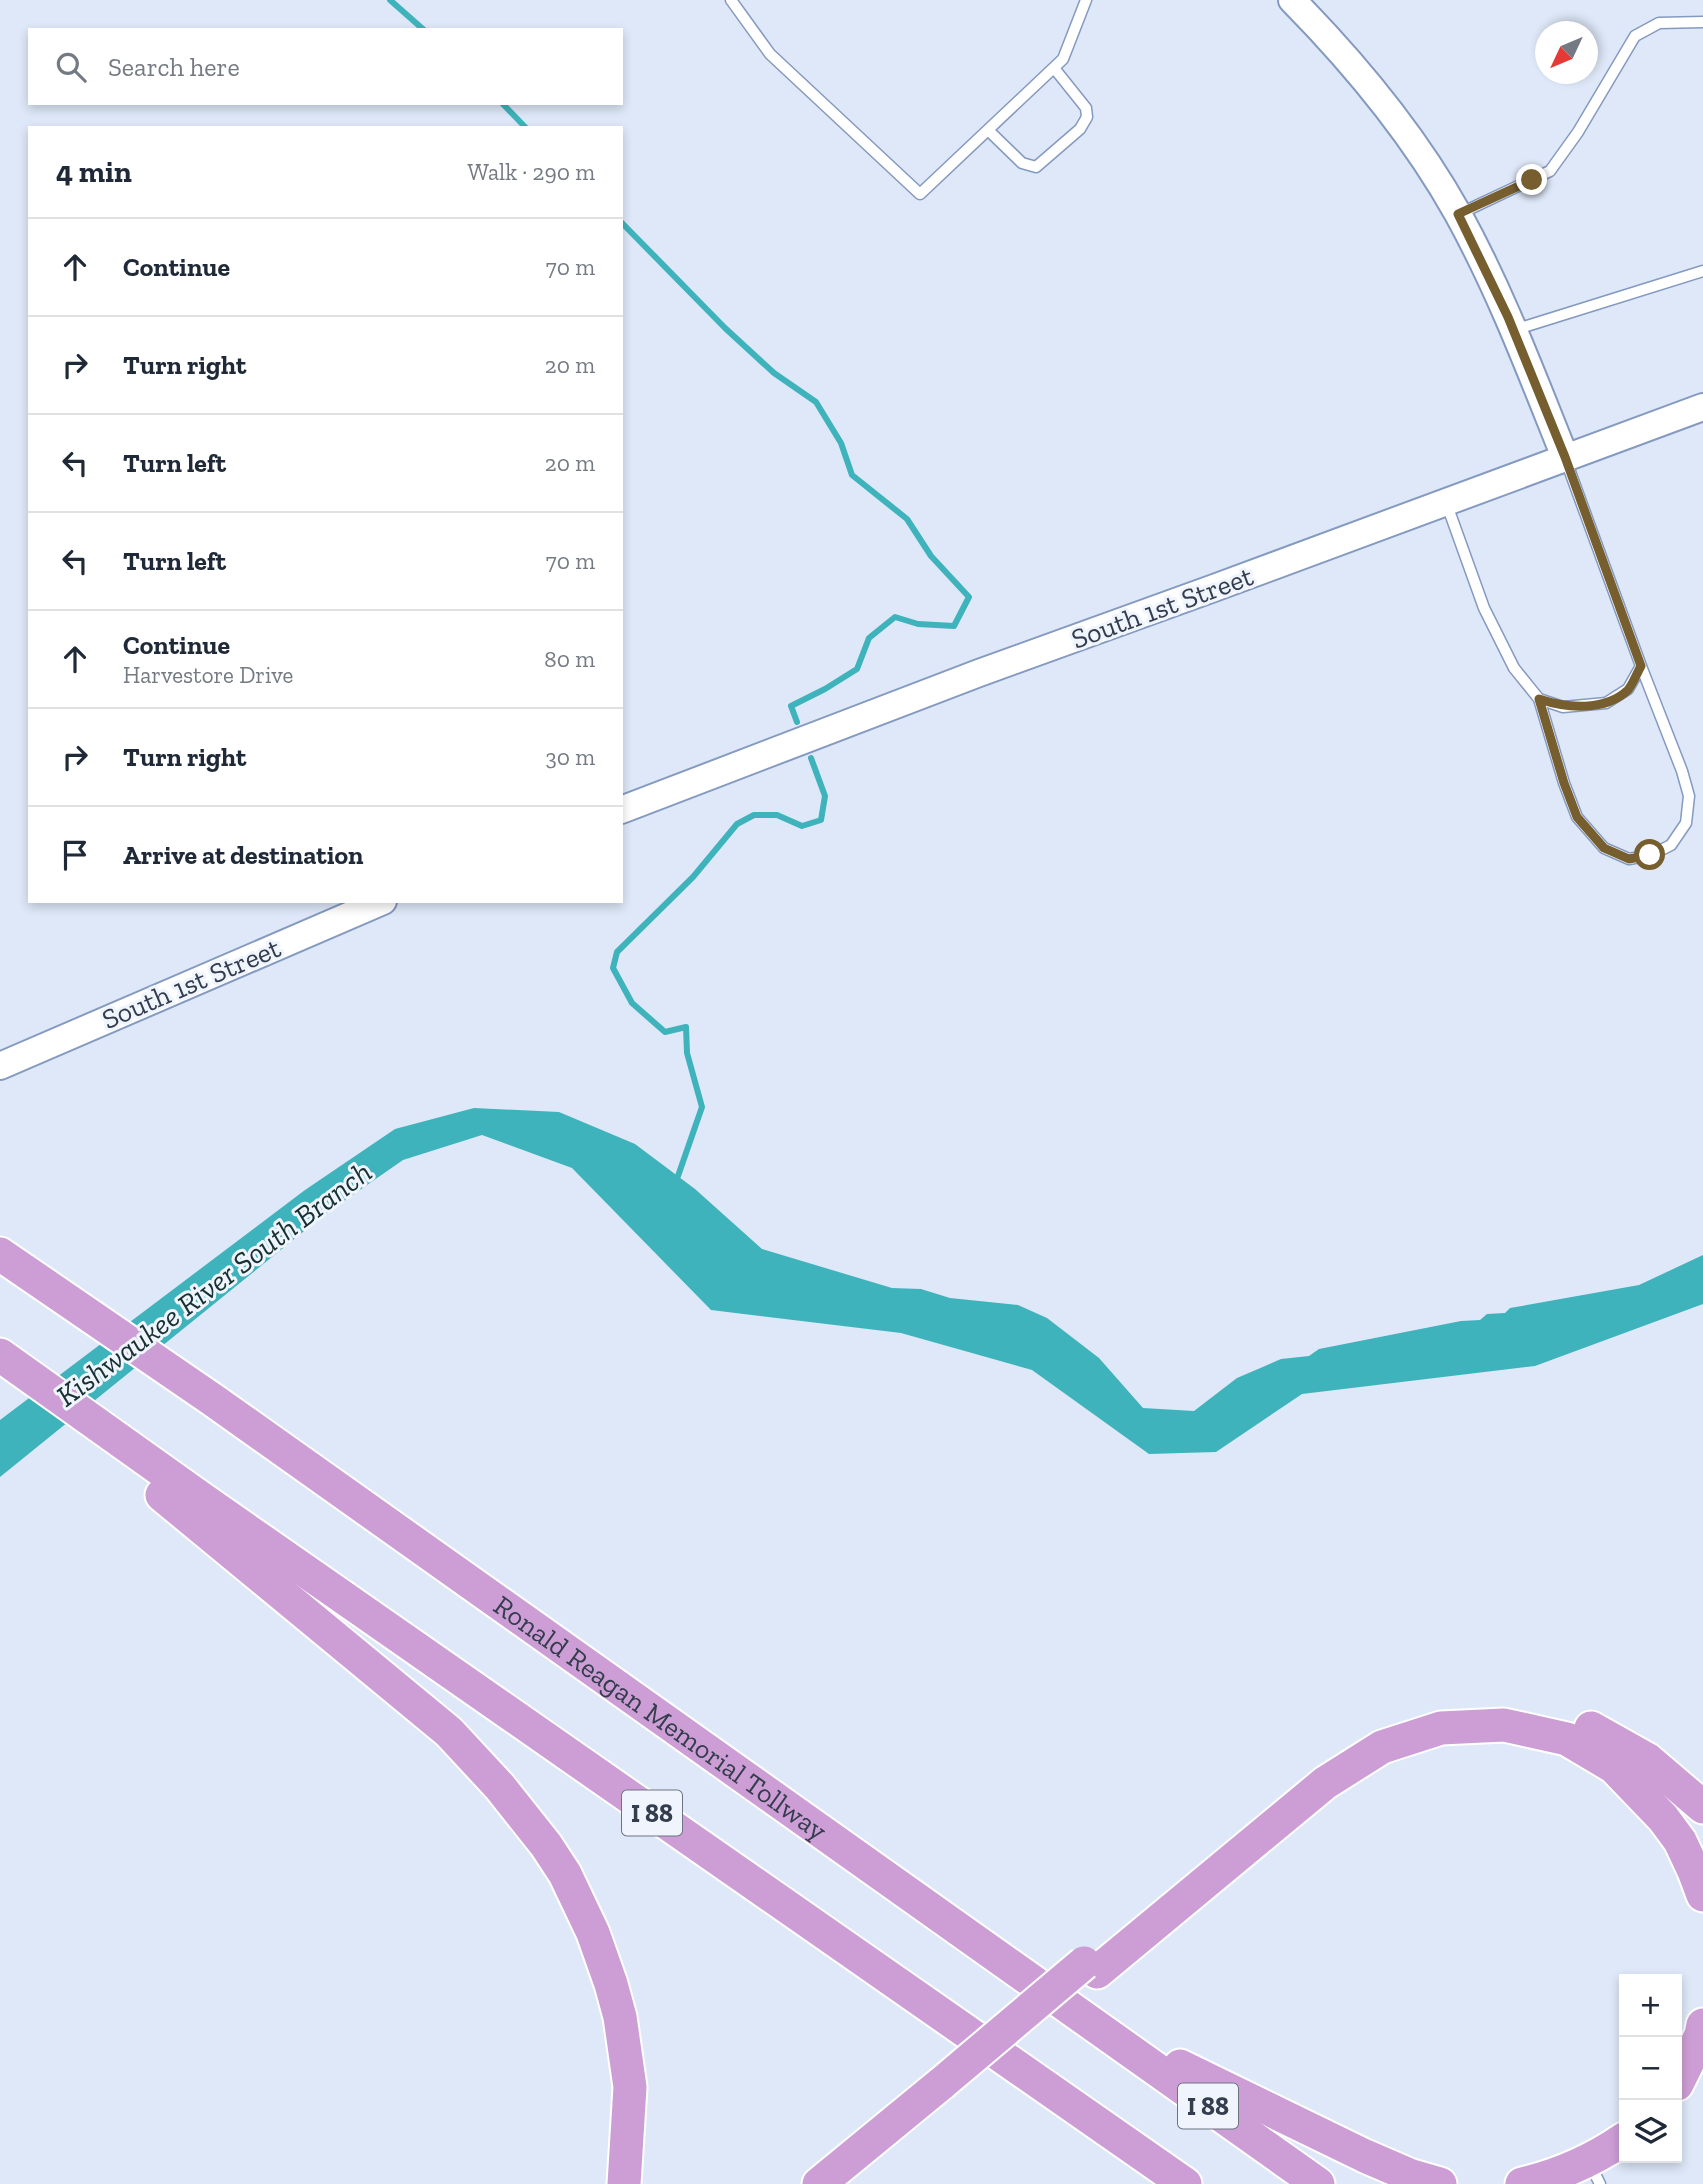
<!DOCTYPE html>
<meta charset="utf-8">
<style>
body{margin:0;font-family:"Zilla Slab",serif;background:#f2f2f3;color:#1f2937}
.controls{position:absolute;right:21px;bottom:21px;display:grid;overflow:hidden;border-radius:0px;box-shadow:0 4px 10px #0003}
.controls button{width:63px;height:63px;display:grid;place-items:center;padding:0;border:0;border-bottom:2px solid #e0e1e3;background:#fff;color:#1f2937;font:35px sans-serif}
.compass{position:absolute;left:1535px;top:21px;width:63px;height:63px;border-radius:50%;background:#fff;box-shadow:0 4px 10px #0003;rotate:226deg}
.stop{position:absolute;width:21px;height:21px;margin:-16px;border:5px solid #765e2f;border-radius:50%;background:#fff}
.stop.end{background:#765e2f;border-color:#fff;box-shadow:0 2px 7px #0008}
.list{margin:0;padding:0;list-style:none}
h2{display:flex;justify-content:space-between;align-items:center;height:91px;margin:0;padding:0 28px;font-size:30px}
h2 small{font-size:23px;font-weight:400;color:#747a83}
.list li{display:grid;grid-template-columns:46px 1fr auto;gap:21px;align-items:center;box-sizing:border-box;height:98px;padding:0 28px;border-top:2px solid #e0e1e3}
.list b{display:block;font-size:26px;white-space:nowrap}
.list p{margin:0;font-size:23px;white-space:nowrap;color:#747a83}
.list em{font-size:23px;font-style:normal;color:#747a83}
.icon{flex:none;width:38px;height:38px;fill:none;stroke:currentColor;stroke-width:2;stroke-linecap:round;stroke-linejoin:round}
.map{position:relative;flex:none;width:1703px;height:2184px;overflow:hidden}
.search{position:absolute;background:#fff;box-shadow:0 4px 10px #0003;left:28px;top:28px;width:595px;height:77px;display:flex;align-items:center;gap:18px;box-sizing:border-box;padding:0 24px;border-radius:0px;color:#747a83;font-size:26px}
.panel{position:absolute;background:#fff;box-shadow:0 4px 10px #0003;left:28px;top:126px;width:595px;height:777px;border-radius:0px}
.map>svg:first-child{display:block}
.water{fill:#3fb3bb}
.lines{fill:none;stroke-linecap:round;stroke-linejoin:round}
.stream{stroke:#3fb3bb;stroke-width:6}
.lane-casing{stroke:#859ac0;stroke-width:13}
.secondary-casing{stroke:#859ac0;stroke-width:30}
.highway-casing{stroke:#fff;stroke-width:37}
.lane{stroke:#fff;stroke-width:10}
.secondary{stroke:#fff;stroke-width:26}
.highway{stroke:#cd9ed5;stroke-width:33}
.highway-bridge-casing{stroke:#fff;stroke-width:37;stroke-linecap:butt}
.highway-bridge{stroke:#cd9ed5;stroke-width:33}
.route{stroke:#765e2f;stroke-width:9}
.labels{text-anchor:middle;stroke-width:6;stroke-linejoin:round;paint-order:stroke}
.shield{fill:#f0f5fd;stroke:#6c7482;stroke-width:2}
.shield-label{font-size:26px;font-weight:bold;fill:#343d4d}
.street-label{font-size:28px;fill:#343d4d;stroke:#f0f5fd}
.water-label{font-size:30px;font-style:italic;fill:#173032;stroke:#f0f5fd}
</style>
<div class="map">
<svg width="1703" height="2184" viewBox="0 0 1703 2184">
<rect width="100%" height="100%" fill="#dee8f8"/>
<!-- water -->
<path class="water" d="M474,1108L559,1112L635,1144L695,1189L762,1249L892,1288L921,1289L950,1298L1018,1305L1047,1318L1099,1358L1143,1408L1194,1411L1237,1378L1281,1359L1309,1356L1319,1349L1461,1321L1480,1320L1487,1314L1505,1313L1510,1308L1639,1285L1703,1255V1304L1535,1366L1302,1394L1216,1452L1149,1454L1032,1370L901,1333L711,1310L572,1168L482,1135L403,1160L324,1215L0,1477V1420L305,1190L395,1129Z"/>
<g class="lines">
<!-- stream -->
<path class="stream" d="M390,0L424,30
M502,103L526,128
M621,222L725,328L774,373L816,402L841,443L852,475L907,519L931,556L969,597L954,626L918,624L895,617L869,638L857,669L825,689L791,706L797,722
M678,1176L702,1107L687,1053L686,1027L665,1032L632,1003L613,968L617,952L693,877L737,824L754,815H777L802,826L821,820L825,796L811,758"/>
<defs>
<path id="lane" d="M731,0L770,54L920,194L1063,59L1086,0
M988,130L1022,163L1036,167L1080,129L1087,117L1086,108L1054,68
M1459,214L1550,171L1578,132L1635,36L1659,23L1703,22
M1514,330L1703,271
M1447,505L1484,608L1514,668L1539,699L1563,707L1606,703L1628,689L1641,666L1565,458
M1539,699L1564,783L1577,817L1604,848L1629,859L1651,855L1671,845L1686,823L1689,796L1682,771L1641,666
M1591,2166L1600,2184"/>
<path id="secondary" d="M1292,0C1356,65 1414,135 1458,214C1501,292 1532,375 1565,457
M621,810L979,673L1214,588L1703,407
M0,1066L383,901"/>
<g id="highway">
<path id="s1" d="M0,1254L213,1400L1318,2184"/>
<path d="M0,1355L202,1499L1185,2184"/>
<path d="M162,1495L449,1732L500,1787L546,1845L565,1874L593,1933L611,1984L620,2017L630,2087L624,2184"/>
<path d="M1591,1728L1648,1760L1703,1807"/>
<path d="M1097,1972L1325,1783L1382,1747L1441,1728L1504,1725L1567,1739L1614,1767L1663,1818L1680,1841L1694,1871L1703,1895"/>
<path d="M1180,2066L1365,2156L1409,2175L1440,2184"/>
<path d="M1677,2084L1701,2035L1703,2025"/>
<path d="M819,2184L942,2083"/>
<path d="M1522,2184C1560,2175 1592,2161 1624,2139"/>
</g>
</defs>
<!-- lane casing -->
<use href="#lane" class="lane-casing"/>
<!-- secondary casing -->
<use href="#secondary" class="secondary-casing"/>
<!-- highway casing -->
<use href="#highway" class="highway-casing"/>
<!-- lane -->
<use href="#lane" class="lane"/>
<!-- secondary -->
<use href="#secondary" class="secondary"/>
<!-- highway -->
<use href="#highway" class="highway"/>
<defs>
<path id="highway-bridge" d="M942,2083L1084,1963"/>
</defs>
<!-- highway-bridge casing -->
<use href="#highway-bridge" class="highway-bridge-casing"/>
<!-- highway-bridge -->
<use href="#highway-bridge" class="highway-bridge"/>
</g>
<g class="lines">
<!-- route -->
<path class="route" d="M1532,180L1458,214L1508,317L1565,457L1641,666C1637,673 1633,684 1628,690C1605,712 1566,708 1539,699L1564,783L1577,817L1604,848L1629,859L1650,855"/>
</g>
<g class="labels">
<!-- shield labels -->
<g class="shield">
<rect x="622" y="1790.5" width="60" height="45" rx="5"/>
<rect x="1178" y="2083.5" width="60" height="45" rx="5"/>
</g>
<g class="shield-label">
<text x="652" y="1822">I 88</text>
<text x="1208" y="2115">I 88</text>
</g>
<!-- street labels -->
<g class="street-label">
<text transform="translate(1162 607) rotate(-20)" y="10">South 1st Street</text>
<text transform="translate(191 983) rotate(-23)" y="10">South 1st Street</text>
<text dy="10" stroke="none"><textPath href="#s1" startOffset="807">Ronald Reagan Memorial Tollway</textPath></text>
</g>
<!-- water labels -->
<g class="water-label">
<text transform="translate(214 1284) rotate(-37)" y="10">Kishwaukee River South Branch</text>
</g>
</g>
</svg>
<div class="controls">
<button>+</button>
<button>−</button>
<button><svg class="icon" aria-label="layers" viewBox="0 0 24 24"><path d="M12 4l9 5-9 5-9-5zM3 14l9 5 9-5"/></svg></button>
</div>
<svg class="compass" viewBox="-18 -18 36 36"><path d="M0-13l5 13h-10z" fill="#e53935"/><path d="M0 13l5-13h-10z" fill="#747a83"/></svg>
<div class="stop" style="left:1650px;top:855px"></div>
<div class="stop end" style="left:1532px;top:180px"></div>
<div class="search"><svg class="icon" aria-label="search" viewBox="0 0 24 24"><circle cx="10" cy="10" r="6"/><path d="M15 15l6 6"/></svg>Search here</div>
<section class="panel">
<h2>4 min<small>Walk · 290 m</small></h2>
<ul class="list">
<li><svg class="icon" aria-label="ahead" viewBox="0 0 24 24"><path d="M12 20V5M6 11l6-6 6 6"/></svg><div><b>Continue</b></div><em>70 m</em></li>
<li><svg class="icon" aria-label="right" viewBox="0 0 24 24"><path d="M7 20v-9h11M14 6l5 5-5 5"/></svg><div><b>Turn right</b></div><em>20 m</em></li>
<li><svg class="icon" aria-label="left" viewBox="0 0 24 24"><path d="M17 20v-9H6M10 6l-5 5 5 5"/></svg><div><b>Turn left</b></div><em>20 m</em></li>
<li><svg class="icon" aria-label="left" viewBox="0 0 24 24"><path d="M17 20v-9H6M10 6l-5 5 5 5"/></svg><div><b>Turn left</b></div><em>70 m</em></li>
<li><svg class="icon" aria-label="ahead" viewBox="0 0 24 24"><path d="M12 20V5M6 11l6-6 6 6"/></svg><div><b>Continue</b><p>Harvestore Drive</p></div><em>80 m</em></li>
<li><svg class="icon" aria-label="right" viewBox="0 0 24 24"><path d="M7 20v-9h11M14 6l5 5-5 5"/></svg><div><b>Turn right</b></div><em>30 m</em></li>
<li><svg class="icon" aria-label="arrive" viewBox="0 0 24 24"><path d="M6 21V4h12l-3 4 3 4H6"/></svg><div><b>Arrive at destination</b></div></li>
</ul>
</section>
</div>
